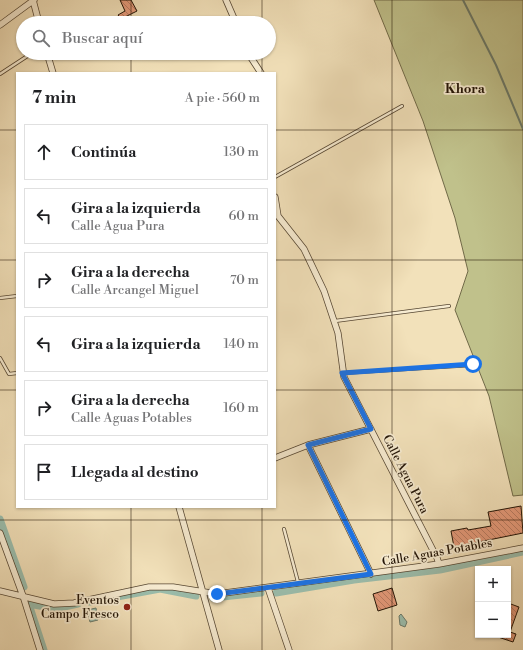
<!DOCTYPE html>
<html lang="es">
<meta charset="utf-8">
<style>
body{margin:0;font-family:"Libre Bodoni",serif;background:#f2f2f2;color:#202124}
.controls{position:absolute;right:12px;bottom:12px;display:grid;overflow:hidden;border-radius:0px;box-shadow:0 1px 3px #0004}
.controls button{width:36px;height:36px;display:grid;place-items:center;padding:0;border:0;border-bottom:1px solid #e0e0e0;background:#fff;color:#202124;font:20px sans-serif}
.stop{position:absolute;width:12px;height:12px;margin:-9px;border:3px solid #1a73e8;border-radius:50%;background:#fff}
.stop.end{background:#1a73e8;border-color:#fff;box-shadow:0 1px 4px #0008}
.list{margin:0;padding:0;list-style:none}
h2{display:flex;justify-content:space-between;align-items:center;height:52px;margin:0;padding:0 16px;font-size:17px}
h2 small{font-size:13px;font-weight:400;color:#757577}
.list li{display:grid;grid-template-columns:26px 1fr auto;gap:12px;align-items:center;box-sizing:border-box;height:56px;margin:0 8px 8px;padding:0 8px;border:1px solid #e0e0e0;border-radius:0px}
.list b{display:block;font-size:15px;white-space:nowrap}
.list p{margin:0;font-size:13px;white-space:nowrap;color:#757577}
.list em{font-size:13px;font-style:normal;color:#757577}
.icon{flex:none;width:22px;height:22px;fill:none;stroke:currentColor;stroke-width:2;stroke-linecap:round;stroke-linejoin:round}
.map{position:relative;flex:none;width:523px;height:650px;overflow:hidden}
.search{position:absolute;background:#fff;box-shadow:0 1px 3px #0004;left:16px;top:16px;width:260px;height:44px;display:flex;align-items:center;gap:10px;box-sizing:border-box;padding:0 14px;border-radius:22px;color:#757577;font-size:15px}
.panel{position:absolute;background:#fff;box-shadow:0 1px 3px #0004;left:16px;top:72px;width:260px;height:436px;border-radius:0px}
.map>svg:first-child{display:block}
.park{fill:#c0c18b;stroke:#716a48}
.water{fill:url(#water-ripples);stroke:#6b7a6a}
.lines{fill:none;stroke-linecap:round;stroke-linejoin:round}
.stream{stroke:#6b7a6a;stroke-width:2}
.canal{stroke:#9bbead;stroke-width:7}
.building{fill:url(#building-back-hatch);stroke:#221406}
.lane-casing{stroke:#564733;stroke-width:4}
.street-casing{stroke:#564733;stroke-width:7}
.lane{stroke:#f7ecd2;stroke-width:2.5}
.street{stroke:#f7ecd2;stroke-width:5.5}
.route{stroke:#1a73e8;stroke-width:5}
.grid{fill:none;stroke:#221406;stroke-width:1;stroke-opacity:0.55}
.poi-dot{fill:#8f2418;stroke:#f7ecd2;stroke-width:1.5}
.labels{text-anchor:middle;stroke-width:3.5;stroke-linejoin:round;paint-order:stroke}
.street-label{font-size:12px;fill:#221406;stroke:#f7ecd2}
.poi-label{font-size:12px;fill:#221406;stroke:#f7ecd2;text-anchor:end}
.neighbourhood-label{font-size:13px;font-weight:bold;fill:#221406;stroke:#f7ecd2}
</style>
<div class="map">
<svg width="523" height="650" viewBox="0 0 523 650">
<defs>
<pattern id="water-ripples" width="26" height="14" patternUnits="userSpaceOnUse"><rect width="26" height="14" fill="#9bbead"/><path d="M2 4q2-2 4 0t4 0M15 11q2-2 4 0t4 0" fill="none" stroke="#85a293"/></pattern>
<pattern id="building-back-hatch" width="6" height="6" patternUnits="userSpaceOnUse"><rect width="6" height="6" fill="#e59a7a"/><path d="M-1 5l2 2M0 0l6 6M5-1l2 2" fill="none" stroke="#b97c62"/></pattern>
</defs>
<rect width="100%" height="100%" fill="#f2e1ba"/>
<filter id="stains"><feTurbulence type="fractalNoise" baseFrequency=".005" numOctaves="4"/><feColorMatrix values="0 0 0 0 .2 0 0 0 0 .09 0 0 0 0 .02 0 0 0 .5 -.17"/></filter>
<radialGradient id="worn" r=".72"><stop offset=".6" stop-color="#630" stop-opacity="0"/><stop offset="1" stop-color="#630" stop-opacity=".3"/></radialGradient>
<!-- park -->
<path class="park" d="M374,0H523V495L513,496L489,396L455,310L468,271L455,218L423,121Z"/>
<!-- water -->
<path class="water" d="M96,608L98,620L90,622L87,610Z
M401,614L407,622L405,627L400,625L399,616Z"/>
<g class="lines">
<!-- stream -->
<path class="stream" d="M463,0L496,65L523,129"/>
<!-- canal -->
<path class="canal" d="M0,519L24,587
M276,593L354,580L440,570L523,552
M213,598L261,593
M90,602L160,589L196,596
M44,650L29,604L55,609L78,604"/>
</g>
<!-- building -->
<path class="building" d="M120,0H131L137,11L121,19L118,15L125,11Z
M521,506L523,533L454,547L451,531L467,528L468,530L491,526L488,512Z
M392,588L397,605L378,611L373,594Z
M508,603L519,607L510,632L516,634L513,642L495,636L508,635Z"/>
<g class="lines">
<defs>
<path id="lane" d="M0,74L32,53
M275,177L402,106
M0,298L17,296
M335,321L449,306
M0,358L9,374L17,373
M343,373L473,365
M284,529L298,582"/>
<path id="street" d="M33,0L39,23
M226,0L236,23
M0,25L34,0
M47,53L53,73
M248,53L261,73
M275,197L278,216L304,249L324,291L338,333L344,377L437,558L439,564
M308,445L371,574
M275,458L308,445L371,429
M179,507L219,650
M0,533L23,596L40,650
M268,588L289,650
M0,591L54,604L74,603L149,587H173L217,594L439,564L523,548"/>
</defs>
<!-- lane casing -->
<use href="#lane" class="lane-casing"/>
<!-- street casing -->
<use href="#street" class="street-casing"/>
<!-- lane -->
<use href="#lane" class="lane"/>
<!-- street -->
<use href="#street" class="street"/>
</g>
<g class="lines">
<!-- route -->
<path class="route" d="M217,594L371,574L308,445L371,429L342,373L473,364"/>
</g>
<!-- grid -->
<path class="grid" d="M131,0V23M262,0V23M392,0V650M131,53V73M262,53V73M0,130H17M275,130H523M0,260H17M275,260H523M0,390H17M275,390H523M131,507V650M262,507V650M0,520H523"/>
<!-- markers -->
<circle class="poi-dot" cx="127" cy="607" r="4"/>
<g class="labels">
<!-- street labels -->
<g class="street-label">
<text transform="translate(406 474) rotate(63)" y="4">Calle Agua Pura</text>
<text transform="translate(437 552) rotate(-10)" y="4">Calle Aguas Potables</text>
</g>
<!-- poi labels -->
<g class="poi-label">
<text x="119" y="604">Eventos<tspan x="119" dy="14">Campo Fresco</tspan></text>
</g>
<!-- neighbourhood labels -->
<g class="neighbourhood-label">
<text x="465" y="93">Khora</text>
</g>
</g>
<rect width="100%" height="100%" filter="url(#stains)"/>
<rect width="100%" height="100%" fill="url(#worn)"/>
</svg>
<div class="controls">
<button>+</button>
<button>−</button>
</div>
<div class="stop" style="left:473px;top:364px"></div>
<div class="stop end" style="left:217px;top:594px"></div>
<div class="search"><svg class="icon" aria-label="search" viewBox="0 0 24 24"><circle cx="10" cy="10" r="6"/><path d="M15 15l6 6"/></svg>Buscar aquí</div>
<section class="panel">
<h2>7 min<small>A pie · 560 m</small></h2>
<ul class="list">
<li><svg class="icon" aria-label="ahead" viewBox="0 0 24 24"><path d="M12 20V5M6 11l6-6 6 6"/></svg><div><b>Continúa</b></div><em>130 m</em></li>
<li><svg class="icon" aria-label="left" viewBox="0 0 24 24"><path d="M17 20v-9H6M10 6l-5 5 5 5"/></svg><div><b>Gira a la izquierda</b><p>Calle Agua Pura</p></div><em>60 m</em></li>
<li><svg class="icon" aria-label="right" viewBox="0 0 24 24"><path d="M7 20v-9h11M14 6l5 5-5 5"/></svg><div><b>Gira a la derecha</b><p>Calle Arcangel Miguel</p></div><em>70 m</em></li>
<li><svg class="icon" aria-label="left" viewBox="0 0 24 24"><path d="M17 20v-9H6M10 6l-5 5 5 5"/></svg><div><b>Gira a la izquierda</b></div><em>140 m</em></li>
<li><svg class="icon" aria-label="right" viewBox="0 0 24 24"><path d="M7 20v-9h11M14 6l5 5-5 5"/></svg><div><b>Gira a la derecha</b><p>Calle Aguas Potables</p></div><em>160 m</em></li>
<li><svg class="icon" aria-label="arrive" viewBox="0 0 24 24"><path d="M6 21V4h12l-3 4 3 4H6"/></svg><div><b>Llegada al destino</b></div></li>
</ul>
</section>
</div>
